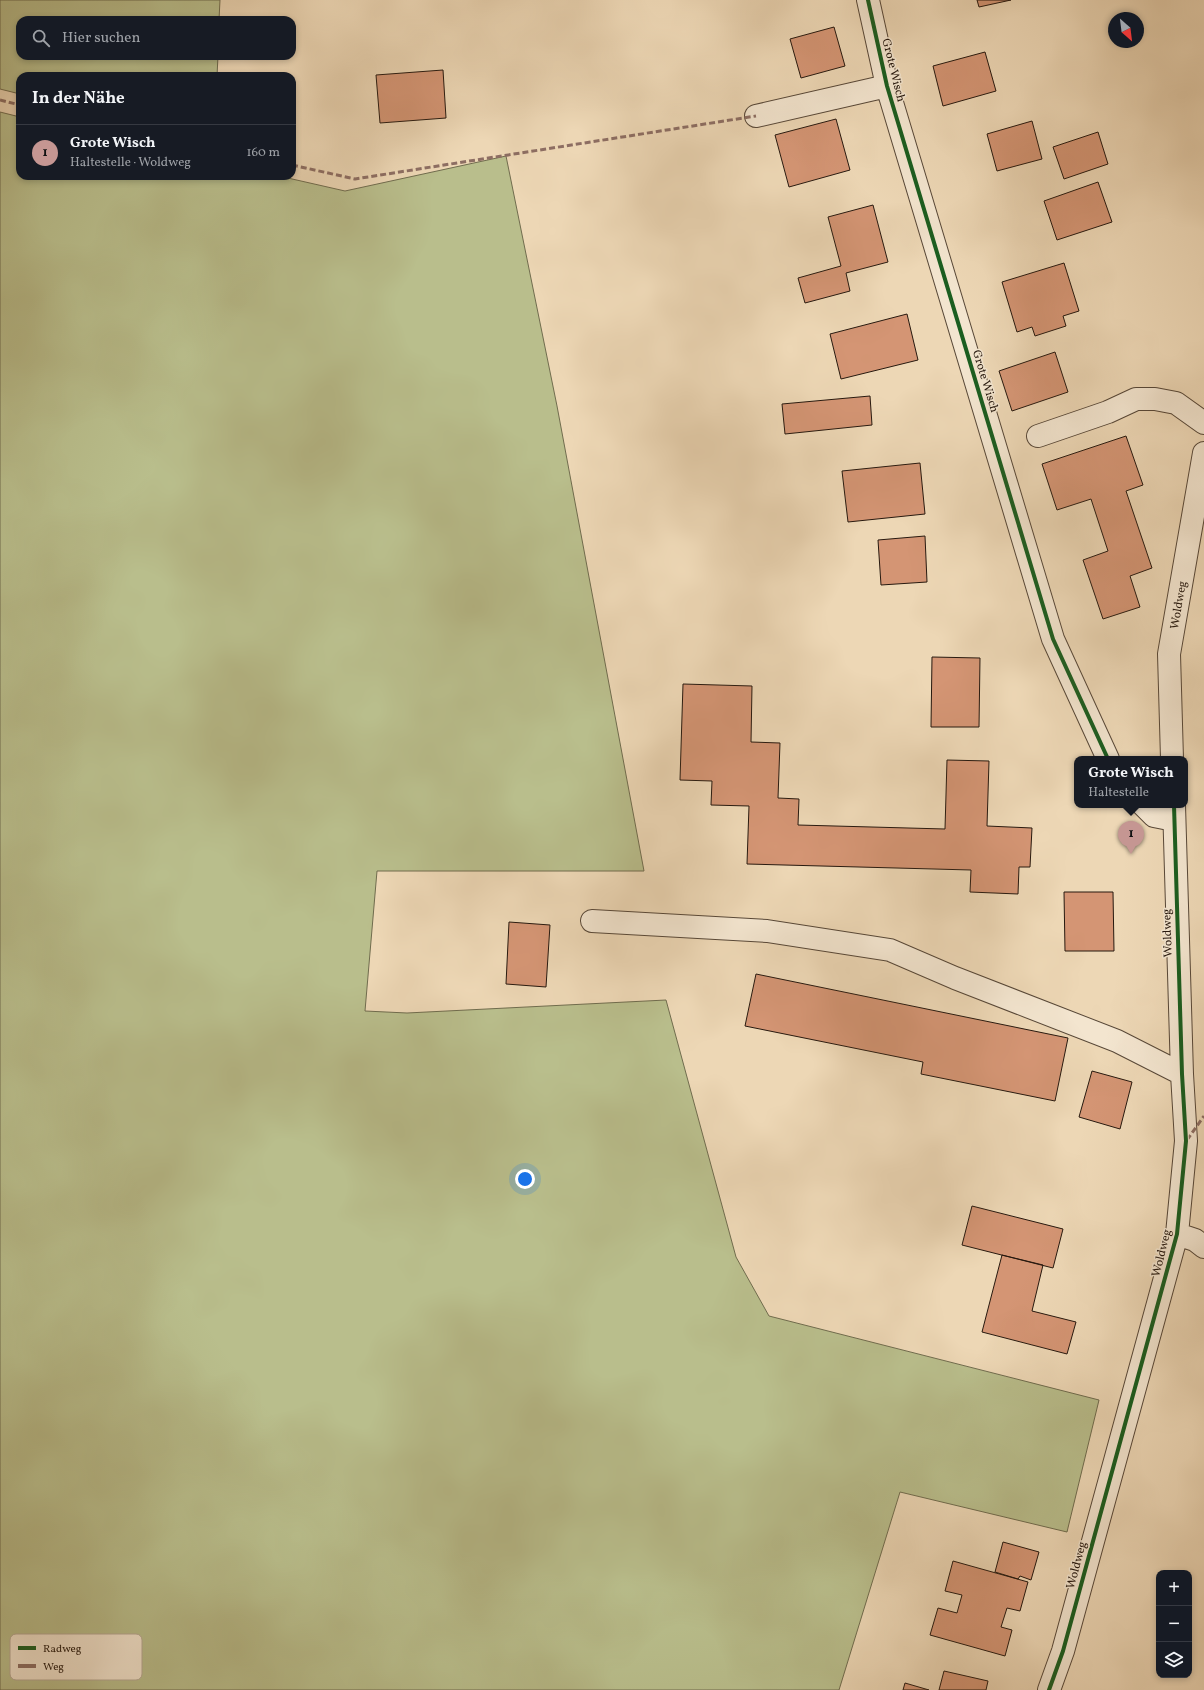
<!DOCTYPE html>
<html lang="de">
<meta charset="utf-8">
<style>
body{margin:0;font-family:Vollkorn,serif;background:#20242c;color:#f1f3f6}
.controls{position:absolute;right:12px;bottom:12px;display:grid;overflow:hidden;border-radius:8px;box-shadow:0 2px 6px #0003}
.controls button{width:36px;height:36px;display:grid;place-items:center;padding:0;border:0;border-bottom:1px solid #363941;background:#171b24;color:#f1f3f6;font:20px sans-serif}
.compass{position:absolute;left:1108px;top:12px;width:36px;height:36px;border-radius:50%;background:#171b24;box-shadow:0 2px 6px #0003;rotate:152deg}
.you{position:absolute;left:525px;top:1179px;width:14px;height:14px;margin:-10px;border:3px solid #fff;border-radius:50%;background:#1a73e8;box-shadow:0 0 0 6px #1a73e833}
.badge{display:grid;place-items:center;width:26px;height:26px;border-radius:50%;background:#c59692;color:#111;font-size:13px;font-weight:700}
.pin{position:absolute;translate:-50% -33px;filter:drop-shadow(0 1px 2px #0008)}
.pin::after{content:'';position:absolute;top:21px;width:14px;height:12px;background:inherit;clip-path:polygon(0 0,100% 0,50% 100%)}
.popup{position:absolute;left:1074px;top:756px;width:114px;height:52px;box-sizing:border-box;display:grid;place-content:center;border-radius:8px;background:#171b24;filter:drop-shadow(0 1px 3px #0005);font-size:13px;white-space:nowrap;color:#9ea1a6}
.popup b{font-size:15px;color:#f1f3f6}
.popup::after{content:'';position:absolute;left:50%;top:100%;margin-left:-8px;border:8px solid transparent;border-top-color:#171b24}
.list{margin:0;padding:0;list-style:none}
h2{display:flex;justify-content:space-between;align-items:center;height:52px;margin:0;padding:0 16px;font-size:17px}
h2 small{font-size:13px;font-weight:400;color:#9ea1a6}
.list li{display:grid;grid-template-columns:26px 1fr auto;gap:12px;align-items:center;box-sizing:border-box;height:56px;padding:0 16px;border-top:1px solid #363941}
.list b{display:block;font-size:15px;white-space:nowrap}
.list p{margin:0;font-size:13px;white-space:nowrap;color:#9ea1a6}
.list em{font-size:13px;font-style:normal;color:#9ea1a6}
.icon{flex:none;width:22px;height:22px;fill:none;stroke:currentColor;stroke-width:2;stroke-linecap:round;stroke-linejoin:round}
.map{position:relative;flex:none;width:1204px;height:1690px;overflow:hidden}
.search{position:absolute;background:#171b24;box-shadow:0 2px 6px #0003;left:16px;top:16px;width:280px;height:44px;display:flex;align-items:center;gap:10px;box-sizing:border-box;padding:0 14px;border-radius:12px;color:#9ea1a6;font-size:15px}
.panel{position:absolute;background:#171b24;box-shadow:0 2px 6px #0003;left:16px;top:72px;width:280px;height:108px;border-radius:12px}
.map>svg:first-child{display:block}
.green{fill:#b9be8c;stroke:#706c4e}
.building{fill:#d49574;stroke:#27190f}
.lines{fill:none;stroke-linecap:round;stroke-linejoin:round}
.minor-casing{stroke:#584838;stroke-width:24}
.minor{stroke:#f3e5cf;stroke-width:22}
.quiet{stroke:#8d6e63;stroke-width:3;stroke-dasharray:6 3;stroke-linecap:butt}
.cycleway-casing{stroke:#f3e5cf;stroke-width:6}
.cycleway{stroke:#1b5e20;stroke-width:4}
.labels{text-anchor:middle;stroke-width:3;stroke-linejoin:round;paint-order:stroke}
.street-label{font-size:12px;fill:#27190f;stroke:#f3e5cf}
.key{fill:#f3e5cf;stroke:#b6a895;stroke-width:1}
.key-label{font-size:11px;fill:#27190f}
</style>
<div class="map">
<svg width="1204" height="1690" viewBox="0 0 1204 1690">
<rect width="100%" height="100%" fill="#edd7b5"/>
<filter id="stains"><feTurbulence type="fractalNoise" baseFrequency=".005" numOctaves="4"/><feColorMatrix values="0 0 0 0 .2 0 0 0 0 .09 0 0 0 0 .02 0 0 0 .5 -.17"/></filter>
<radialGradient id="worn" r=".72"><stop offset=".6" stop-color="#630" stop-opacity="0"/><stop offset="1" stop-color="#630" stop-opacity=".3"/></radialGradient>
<!-- green -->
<path class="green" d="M0,0H220L219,20H20V56H218L217,76H20V94L0,89Z
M0,112L20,117V176H279L345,191L506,156L557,406L644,871H377L365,1011L407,1013L666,1000L736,1257L769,1316L1099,1400L1067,1532L900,1492L839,1690H0Z"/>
<!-- building -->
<path class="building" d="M977,0H1011L979,7Z
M834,27L845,66L801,78L790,39Z
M985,52L996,91L943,106L933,66Z
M443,70L446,118L380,123L376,75Z
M836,119L850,170L789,187L775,135Z
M1032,121L1042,159L997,171L987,134Z
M1098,132L1108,164L1064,179L1053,147Z
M1098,182L1112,222L1057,240L1044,201Z
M873,205L888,262L846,273L850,291L805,303L798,278L841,266L828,217Z
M1064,263L1079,311L1063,316L1066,326L1035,336L1032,327L1017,332L1002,282Z
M907,314L918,360L841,379L830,334Z
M1055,352L1068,392L1012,411L999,371Z
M870,396L872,425L785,434L782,404Z
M1126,436L1143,485L1126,491L1152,568L1130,576L1140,607L1103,619L1083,560L1108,551L1091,499L1057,510L1042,464Z
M920,463L925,514L848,522L842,471Z
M925,536L927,582L881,585L878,540Z
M932,657L980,658L979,727H931Z
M683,684L752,686L751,742L780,743L778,798L799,799L798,825L945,829L947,760L989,761L987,826L1032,828L1030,867H1019L1018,894L970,892L971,870L747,864L749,806L711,805L712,781L680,780Z
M1064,892H1113L1114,951H1065Z
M509,922L550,925L546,987L506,984Z
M756,974L1068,1038L1055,1101L921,1074L923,1062L745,1026Z
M1092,1071L1132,1082L1120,1129L1079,1117Z
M972,1206L1063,1229L1053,1268L962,1245Z
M1002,1255L1043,1265L1032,1311L1076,1322L1067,1354L982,1332Z
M1003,1542L1039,1552L1031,1580L1020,1576L1018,1579L995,1572Z
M953,1561L1028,1582L1020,1611L1007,1608L1001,1627L1012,1630L1005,1656L930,1635L938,1608L957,1613L962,1595L945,1591Z
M944,1671L988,1681L986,1690H939Z
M905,1683L929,1690H903Z"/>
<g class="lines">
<defs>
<path id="minor" d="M868,0L887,86L1053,639L1108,759
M756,116L887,86
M1038,436L1108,412L1136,399H1155L1176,403L1204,423
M1172,759L1169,654L1204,453
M1143,805L1154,816L1174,820
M592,921L767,931L890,950L955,978L1117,1041L1182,1074
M1177,1234L1195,1240L1204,1247
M1049,1690L1063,1651L1177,1234L1186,1141L1182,1074L1174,805"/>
</defs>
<!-- minor casing -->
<use href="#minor" class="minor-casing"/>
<!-- minor -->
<use href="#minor" class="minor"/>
<!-- quiet -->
<path class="quiet" d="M0,100L20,105
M292,165L355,179L756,116
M1187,1140L1204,1116"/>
<defs>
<path id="cycleway" d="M868,0L887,86L1053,639L1108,759
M1049,1690L1063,1651L1177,1234L1186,1141L1182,1074L1174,805"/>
</defs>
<!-- cycleway casing -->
<use href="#cycleway" class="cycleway-casing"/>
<!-- cycleway -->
<use href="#cycleway" class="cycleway"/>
</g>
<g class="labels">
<!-- street labels -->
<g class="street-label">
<text transform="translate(894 70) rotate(76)" y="4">Grote Wisch</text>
<text transform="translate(986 381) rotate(73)" y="4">Grote Wisch</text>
<text transform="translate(1178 605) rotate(-80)" y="4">Woldweg</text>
<text transform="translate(1167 933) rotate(-92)" y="4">Woldweg</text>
<text transform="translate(1161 1253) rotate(-76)" y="4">Woldweg</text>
<text transform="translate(1076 1565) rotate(-75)" y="4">Woldweg</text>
</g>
</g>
<!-- legend -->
<rect x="10" y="1634" width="132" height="46" rx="6" class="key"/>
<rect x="18" y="1646" width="18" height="4" fill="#1b5e20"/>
<rect x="18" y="1664" width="18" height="4" fill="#8d6e63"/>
<g class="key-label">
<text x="43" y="1652">Radweg</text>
<text x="43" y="1670">Weg</text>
</g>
<rect width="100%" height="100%" filter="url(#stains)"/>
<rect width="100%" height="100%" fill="url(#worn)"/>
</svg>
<div class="controls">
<button>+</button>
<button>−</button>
<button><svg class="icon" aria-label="layers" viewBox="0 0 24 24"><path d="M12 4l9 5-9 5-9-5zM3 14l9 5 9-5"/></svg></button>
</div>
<svg class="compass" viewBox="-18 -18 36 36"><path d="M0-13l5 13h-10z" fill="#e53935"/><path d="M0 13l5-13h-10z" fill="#9ea1a6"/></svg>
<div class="you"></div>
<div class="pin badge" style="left:1131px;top:854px">1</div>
<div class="popup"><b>Grote Wisch</b>Haltestelle</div>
<div class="search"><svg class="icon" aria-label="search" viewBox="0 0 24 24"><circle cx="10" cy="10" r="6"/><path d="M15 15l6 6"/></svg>Hier suchen</div>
<section class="panel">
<h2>In der Nähe<small></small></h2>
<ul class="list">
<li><span class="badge">1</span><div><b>Grote Wisch</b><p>Haltestelle · Woldweg</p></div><em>160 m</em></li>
</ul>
</section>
</div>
